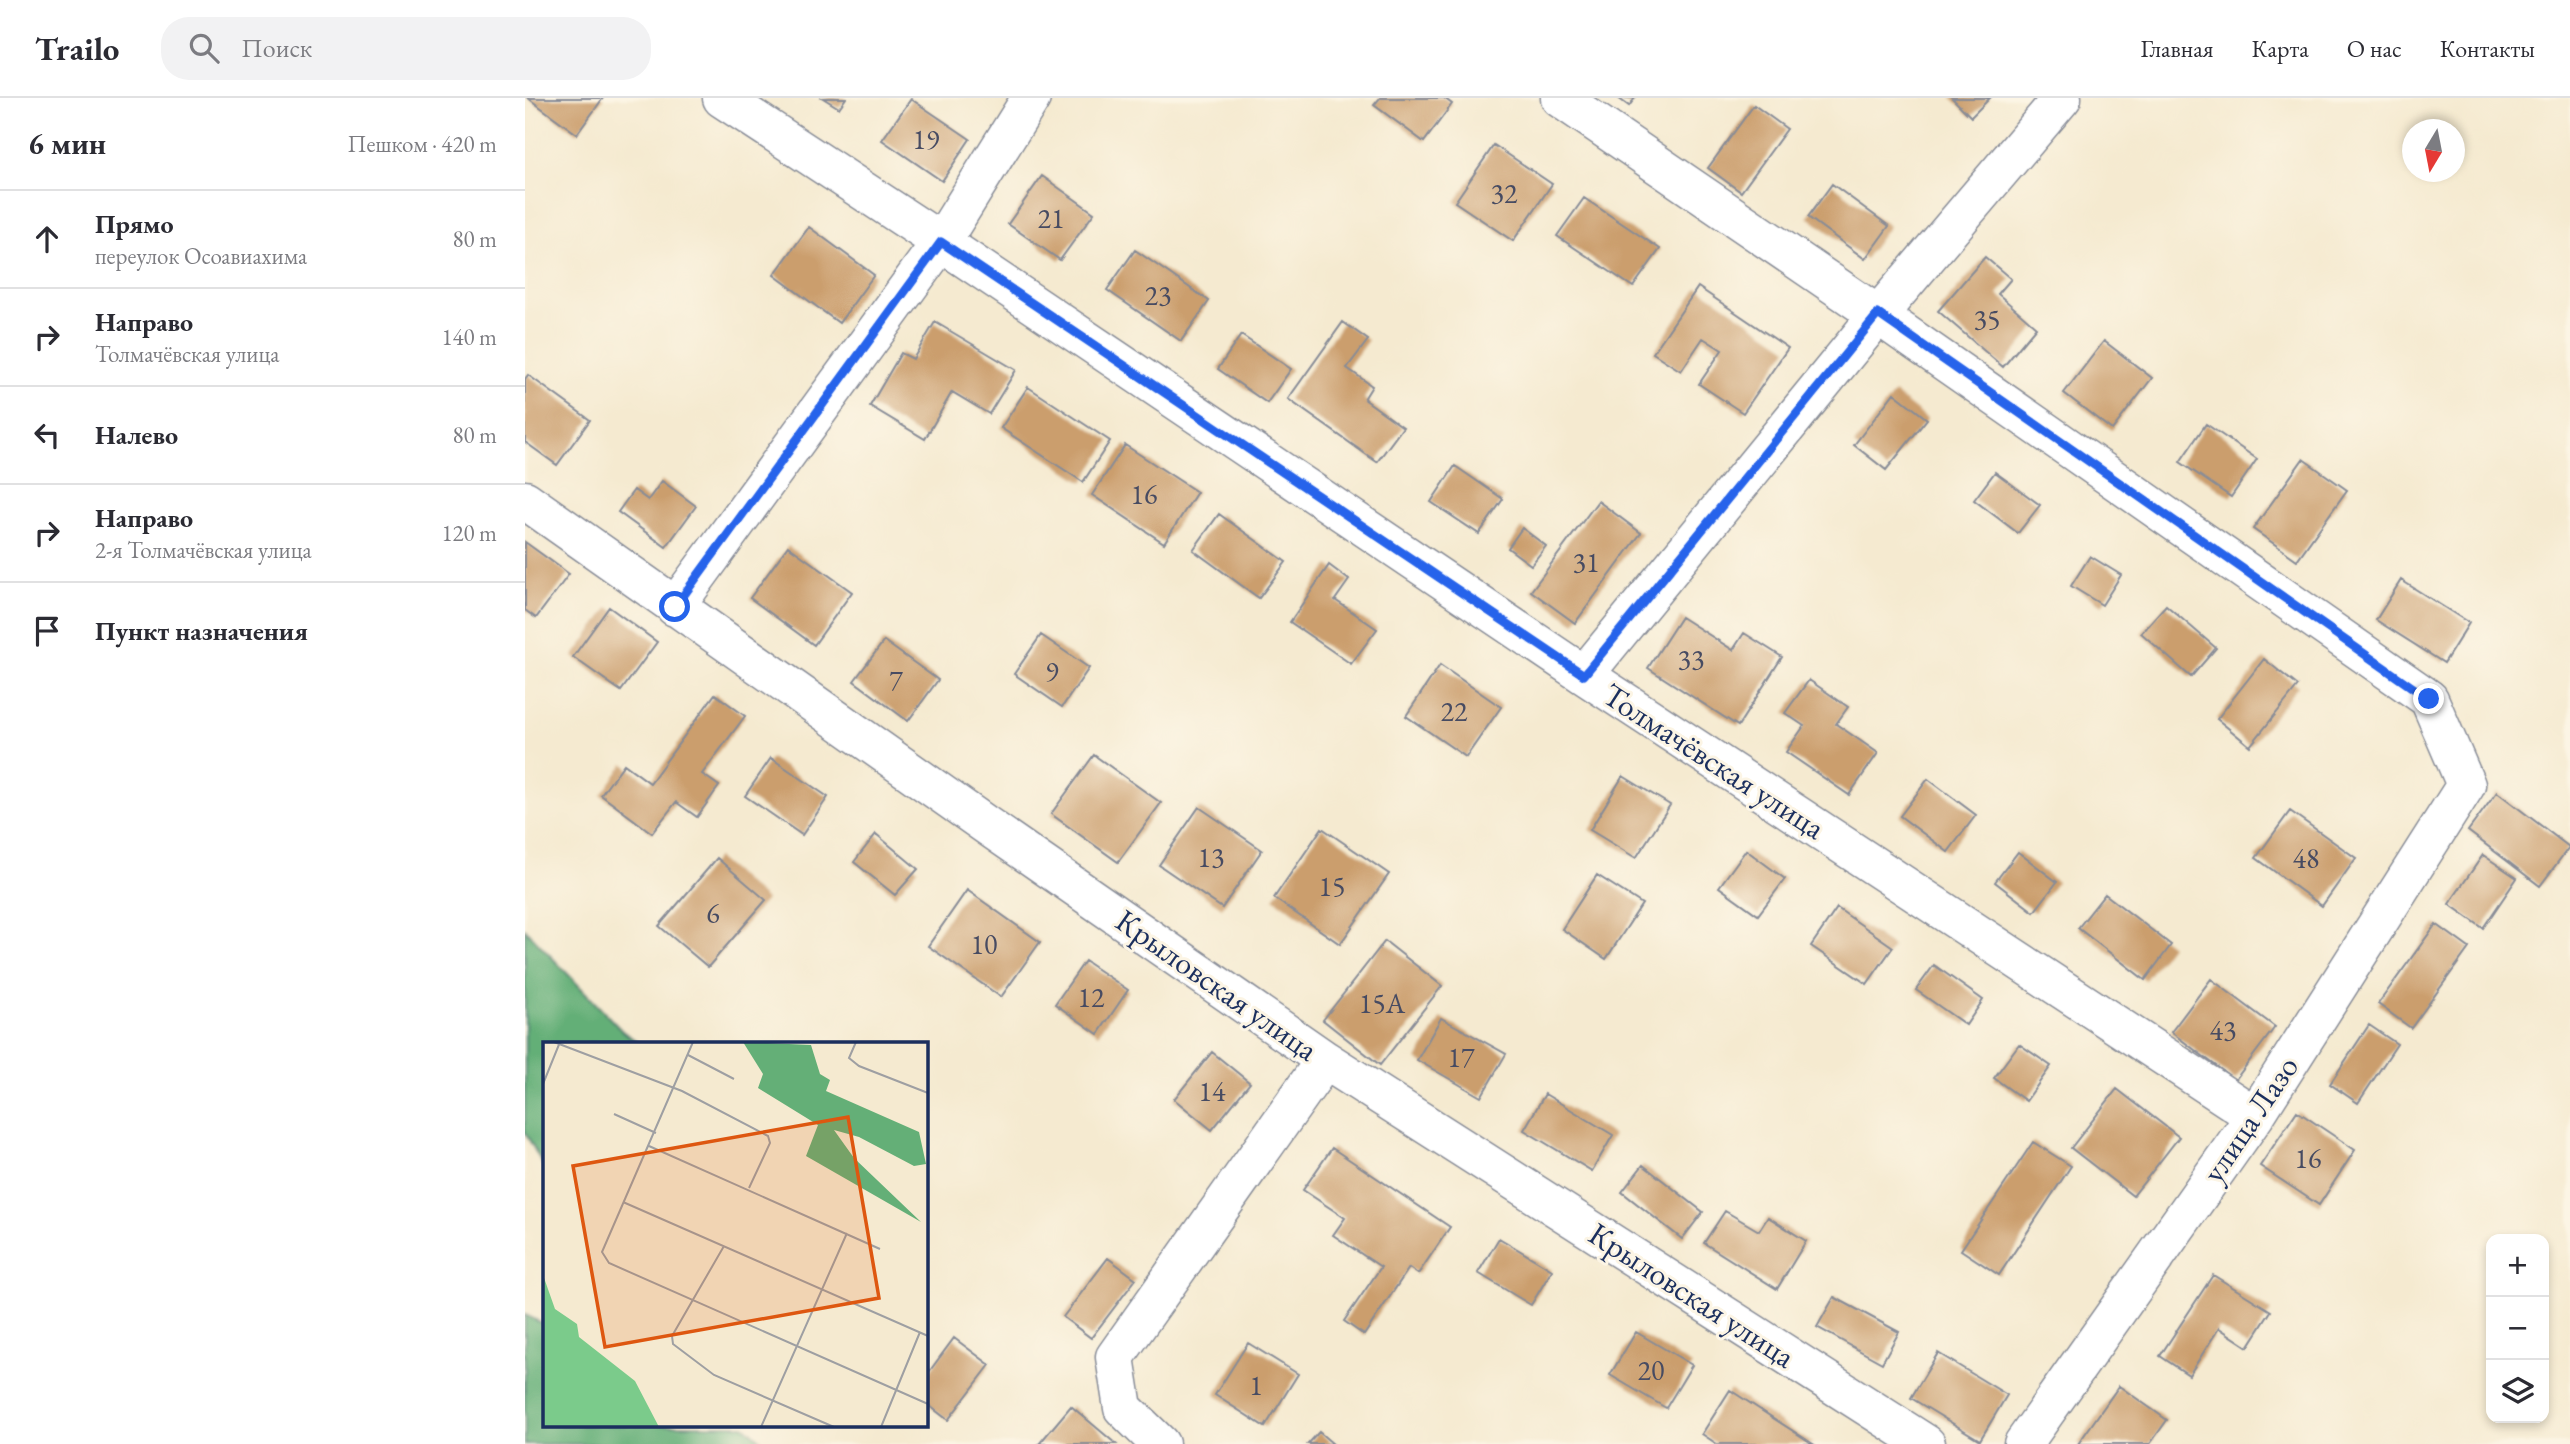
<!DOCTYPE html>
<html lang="ru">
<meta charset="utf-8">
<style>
body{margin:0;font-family:"EB Garamond",serif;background:#f2f2f3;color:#2b2b33}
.controls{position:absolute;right:21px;bottom:21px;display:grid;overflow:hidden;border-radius:14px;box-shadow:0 4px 10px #0003}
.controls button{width:63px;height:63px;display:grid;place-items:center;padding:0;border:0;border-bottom:2px solid #e1e1e2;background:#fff;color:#2b2b33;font:35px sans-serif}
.compass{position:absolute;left:1877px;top:21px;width:63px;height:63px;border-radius:50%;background:#fff;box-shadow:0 4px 10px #0003;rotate:190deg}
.stop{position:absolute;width:21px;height:21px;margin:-16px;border:5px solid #2563eb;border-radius:50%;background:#fff}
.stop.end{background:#2563eb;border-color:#fff;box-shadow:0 2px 7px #0008}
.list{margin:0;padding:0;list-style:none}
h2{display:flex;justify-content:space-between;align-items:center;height:91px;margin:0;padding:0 28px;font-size:30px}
h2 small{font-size:23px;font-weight:400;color:#7c7c81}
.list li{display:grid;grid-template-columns:46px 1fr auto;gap:21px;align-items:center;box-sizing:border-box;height:98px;padding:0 28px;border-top:2px solid #e1e1e2}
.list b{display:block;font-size:26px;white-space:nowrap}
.list p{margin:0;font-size:23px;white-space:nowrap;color:#7c7c81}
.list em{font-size:23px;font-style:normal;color:#7c7c81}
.icon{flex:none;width:38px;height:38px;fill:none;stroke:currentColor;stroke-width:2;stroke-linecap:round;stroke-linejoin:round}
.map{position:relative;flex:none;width:2045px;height:1346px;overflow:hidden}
header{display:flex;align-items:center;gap:42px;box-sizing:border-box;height:98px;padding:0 35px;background:#fff;border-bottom:2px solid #e1e1e2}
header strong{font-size:33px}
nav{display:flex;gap:38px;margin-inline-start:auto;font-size:24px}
.search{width:490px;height:63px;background:#f2f2f3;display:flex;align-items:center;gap:18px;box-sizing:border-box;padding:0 24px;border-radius:28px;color:#7c7c81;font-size:26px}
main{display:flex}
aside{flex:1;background:#fff}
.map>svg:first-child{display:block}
.forest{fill:#64af77;stroke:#406f6a;stroke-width:2}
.building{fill:#cb9e6d}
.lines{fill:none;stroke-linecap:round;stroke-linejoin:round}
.street-casing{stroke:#888c97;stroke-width:41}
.street{stroke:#fff;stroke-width:38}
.route{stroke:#2563eb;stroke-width:9}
.labels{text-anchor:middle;stroke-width:6;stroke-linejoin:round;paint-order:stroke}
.number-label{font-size:28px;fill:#474b62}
.street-label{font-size:32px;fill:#1b2f5e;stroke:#fcf5e5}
.inset-road{fill:none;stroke:#9e9fa2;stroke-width:2}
.view{fill:#de5710;fill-opacity:0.15;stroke:#de5710;stroke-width:3.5}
.inset-edge{fill:none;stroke:#1b2f5e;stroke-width:3.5}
</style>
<header>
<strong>Trailo</strong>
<div class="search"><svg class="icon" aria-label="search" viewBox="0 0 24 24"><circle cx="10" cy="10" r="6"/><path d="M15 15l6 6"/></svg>Поиск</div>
<nav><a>Главная</a><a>Карта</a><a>О нас</a><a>Контакты</a></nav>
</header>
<main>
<aside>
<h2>6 мин<small>Пешком · 420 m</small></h2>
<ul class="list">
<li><svg class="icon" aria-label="ahead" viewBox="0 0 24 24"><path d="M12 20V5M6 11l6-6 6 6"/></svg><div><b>Прямо</b><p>переулок Осоавиахима</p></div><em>80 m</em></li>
<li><svg class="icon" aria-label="right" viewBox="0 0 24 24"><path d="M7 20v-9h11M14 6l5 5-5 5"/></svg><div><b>Направо</b><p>Толмачёвская улица</p></div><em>140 m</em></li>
<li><svg class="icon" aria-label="left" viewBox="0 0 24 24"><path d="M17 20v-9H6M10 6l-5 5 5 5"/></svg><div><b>Налево</b></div><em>80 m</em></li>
<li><svg class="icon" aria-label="right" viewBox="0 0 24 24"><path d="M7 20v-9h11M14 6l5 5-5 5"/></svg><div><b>Направо</b><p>2-я Толмачёвская улица</p></div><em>120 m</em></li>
<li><svg class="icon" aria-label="arrive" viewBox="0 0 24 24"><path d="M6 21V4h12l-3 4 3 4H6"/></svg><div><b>Пункт назначения</b></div></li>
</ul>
</aside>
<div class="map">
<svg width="2045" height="1346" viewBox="0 0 2045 1346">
<rect width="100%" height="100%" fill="#fcf5e5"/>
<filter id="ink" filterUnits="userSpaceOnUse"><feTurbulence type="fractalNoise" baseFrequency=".0143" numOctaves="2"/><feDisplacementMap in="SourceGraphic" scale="14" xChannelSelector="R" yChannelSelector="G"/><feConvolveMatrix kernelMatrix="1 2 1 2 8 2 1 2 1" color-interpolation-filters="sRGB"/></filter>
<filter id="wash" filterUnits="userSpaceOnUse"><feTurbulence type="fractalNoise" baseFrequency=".00686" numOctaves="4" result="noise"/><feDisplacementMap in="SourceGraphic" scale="28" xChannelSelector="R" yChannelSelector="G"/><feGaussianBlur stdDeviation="1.57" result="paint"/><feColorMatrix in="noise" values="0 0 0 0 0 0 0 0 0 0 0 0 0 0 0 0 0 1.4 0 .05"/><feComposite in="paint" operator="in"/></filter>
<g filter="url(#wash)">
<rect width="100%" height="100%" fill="#f5ead0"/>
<!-- forest -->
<path class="forest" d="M0,831L97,933L114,945H19V1069L0,1034Z
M0,1217L19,1226V1327H219L241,1346H0Z"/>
<g id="blocks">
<!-- building -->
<path class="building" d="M3,0H78L52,36Z
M298,0H321L314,10Z
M855,0H919L927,6L899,44L849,7Z
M1093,0H1110L1104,8Z
M1427,0H1465L1446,19Z
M386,1L445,41L417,83L357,42Z
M1229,7L1262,31L1216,94L1183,70Z
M969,47L1027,86L988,143L930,104Z
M517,78L569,115L535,162L483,126Z
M1307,86L1364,128L1340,161L1283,119Z
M1059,100L1135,151L1108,189L1032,138Z
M284,129L349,177L314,225L249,177Z
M610,152L684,203L656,243L582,192Z
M1460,159L1486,181L1473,196L1511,229L1478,269L1413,213Z
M1173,189L1263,250L1218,315L1174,286L1197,252L1178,240L1156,273L1128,255Z
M410,224L491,272L464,316L427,294L400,341L345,308L376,255L388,261Z
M818,224L843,242L822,270L847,288L839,301L878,329L852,364L763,301Z
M716,237L766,271L742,305L693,271Z
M1579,243L1627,280L1587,332L1539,295Z
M3,277L65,322L32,367L0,344V281Z
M503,289L585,343L558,384L476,330Z
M1369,295L1402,321L1361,372L1329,347Z
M1681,326L1732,361L1706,399L1655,364Z
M600,347L672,394L639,445L567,397Z
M1778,361L1822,392L1772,462L1728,431Z
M930,368L978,401L954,436L906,404Z
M1470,374L1515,407L1493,435L1449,402Z
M137,383L171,408L141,449L93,414L109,392L123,402Z
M1073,403L1116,435L1050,525L1006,493Z
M694,416L761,464L734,500L668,452Z
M997,430L1021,448L1006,467L983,450Z
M0,444L44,476L11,520L0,512Z
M263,448L327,494L289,547L225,500Z
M1565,458L1596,477L1577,507L1546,488Z
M804,467L824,482L810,502L852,531L826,566L765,524Z
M1876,482L1944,525L1919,565L1851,522Z
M1641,507L1691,550L1666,579L1616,535Z
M84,509L132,544L96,593L48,559Z
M1156,519L1208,552L1219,535L1257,559L1213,628L1123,570Z
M516,537L564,570L537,609L489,576Z
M359,543L413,582L383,623L329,583Z
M1739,561L1773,588L1725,648L1692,621Z
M915,567L976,609L941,659L881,618Z
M1284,582L1323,609L1311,626L1353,655L1324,697L1261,654L1279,628L1260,615Z
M190,596L220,618L177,676L194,688L172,719L151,704L127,735L76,697L99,666L125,685Z
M569,657L636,705L593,764L526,716Z
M246,660L303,699L277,737L220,698Z
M1098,678L1145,707L1111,760L1065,732Z
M1403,681L1451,717L1423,754L1375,718Z
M1972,694L2044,749L2015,788L1943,733Z
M674,709L737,752L697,810L634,767Z
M1765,713L1831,760L1797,808L1731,760Z
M797,730L864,776L815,846L749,800Z
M351,736L393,771L370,797L329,764Z
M1221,752L1260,781L1233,817L1194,789Z
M1493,754L1532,784L1509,814L1470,784Z
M1958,757L1992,780L1958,830L1924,806Z
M192,760L241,802L183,869L134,828Z
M1072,777L1117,806L1081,861L1037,831Z
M442,792L515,844L476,899L403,848Z
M1580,796L1646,847L1620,882L1553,830Z
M1312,810L1368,849L1342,886L1286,848Z
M1911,826L1944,850L1886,930L1853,906Z
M860,843L917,888L855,967L798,922Z
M560,863L603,892L573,936L530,906Z
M1409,867L1458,902L1441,927L1391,892Z
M1686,881L1750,929L1710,982L1646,934Z
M916,920L981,956L956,999L892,962Z
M1844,927L1872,946L1833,1005L1805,986Z
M1494,946L1526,968L1501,1003L1469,980Z
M687,954L725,985L687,1032L649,1001Z
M1592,991L1654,1039L1608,1098L1546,1050Z
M1020,996L1088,1037L1067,1073L999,1032Z
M1772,1013L1830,1052L1794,1107L1735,1068Z
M1508,1044L1546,1068L1474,1177L1436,1152Z
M807,1050L925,1129L893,1176L884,1170L839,1237L819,1223L856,1169L808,1137L820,1120L778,1092Z
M1118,1067L1178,1114L1157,1141L1097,1094Z
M1200,1113L1234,1133L1243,1119L1281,1143L1252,1191L1179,1145Z
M974,1140L1027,1172L1006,1207L953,1175Z
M583,1160L611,1181L566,1240L538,1219Z
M1688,1177L1746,1213L1723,1249L1694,1230L1664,1277L1635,1258Z
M1309,1199L1374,1234L1357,1265L1292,1229Z
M1111,1234L1167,1267L1141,1310L1085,1277Z
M429,1240L465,1267L423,1322L401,1305V1278Z
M723,1245L773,1276L740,1329L690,1297Z
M1413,1255L1482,1297L1455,1342L1386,1300Z
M1594,1288L1642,1322L1625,1346H1553Z
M1205,1292L1288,1346H1192L1177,1336Z
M546,1308L591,1346H514Z
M794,1334L808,1346H783Z"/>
</g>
</g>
<g filter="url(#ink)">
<use href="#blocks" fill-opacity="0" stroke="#888c97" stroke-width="2"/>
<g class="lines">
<defs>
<path id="street" d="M197,0L416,144L1059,577L1730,1018
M1035,0L1353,217L1904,601L1941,687L1730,1018L1498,1346
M0,402L461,727L800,962L1401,1346
M150,509L416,144L506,0
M1059,577L1353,217L1537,0
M635,1346L598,1310L590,1259L800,962"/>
</defs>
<!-- street casing -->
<use href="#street" class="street-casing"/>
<!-- street -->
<use href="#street" class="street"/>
</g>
</g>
<g class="lines" filter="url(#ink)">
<!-- route -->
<path class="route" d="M150,509L416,144L1059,577L1353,216L1904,601"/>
</g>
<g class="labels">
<!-- number labels -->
<g class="number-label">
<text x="401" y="51">19</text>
<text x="979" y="105">32</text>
<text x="526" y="130">21</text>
<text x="633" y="207">23</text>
<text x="1462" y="231">35</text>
<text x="619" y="406">16</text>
<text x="1061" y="474">31</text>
<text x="1166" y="571">33</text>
<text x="527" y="583">9</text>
<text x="371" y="592">7</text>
<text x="929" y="623">22</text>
<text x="686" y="769">13</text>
<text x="1781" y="770">48</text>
<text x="807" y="798">15</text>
<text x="188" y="825">6</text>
<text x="459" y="856">10</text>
<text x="566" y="909">12</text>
<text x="857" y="915">15А</text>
<text x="1698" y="942">43</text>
<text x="936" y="969">17</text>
<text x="687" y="1003">14</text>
<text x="1783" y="1070">16</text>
<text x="1126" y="1282">20</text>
<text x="731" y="1297">1</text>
</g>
<!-- street labels -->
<g class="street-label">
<text transform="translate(1189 663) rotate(33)" y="11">Толмачёвская улица</text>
<text transform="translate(692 887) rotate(35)" y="11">Крыловская улица</text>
<text transform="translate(1725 1021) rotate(-56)" y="11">улица Лазо</text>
<text transform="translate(1167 1197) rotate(33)" y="11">Крыловская улица</text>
</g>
</g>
<!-- overview -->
<g transform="translate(18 944)">
<rect width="385" height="385" fill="#f5ead0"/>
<path d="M0,233L12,267L34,282L36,295L92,339L116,385H0Z" fill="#7bcb8b"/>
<path d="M200,0L268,3L277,32L287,38L283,49L376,90L383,122L371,124L316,95L291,88L311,116L378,180L263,114L275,83L215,46L220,32Z" fill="#64af77"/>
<path class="inset-road" d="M11,0L139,49L225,94L227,101L206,146M150,0L59,210L66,221L385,362M313,0L306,16L316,24L385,51M145,13L191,37M0,42L17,0M71,72L113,91M106,104L337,207M80,160L385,294M181,204L129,294L130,302L171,333L291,385M218,385L304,191M338,385L377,290"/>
<path class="view" d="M305,75L336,256L62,305L30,124Z"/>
<rect width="385" height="385" class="inset-edge"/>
</g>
</svg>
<div class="controls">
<button>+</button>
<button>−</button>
<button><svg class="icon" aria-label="layers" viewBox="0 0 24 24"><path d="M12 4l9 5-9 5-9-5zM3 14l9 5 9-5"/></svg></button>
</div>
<svg class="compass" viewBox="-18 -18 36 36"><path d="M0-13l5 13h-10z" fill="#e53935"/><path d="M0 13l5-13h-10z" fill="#7c7c81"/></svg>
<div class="stop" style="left:150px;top:509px"></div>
<div class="stop end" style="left:1904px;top:601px"></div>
</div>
</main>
